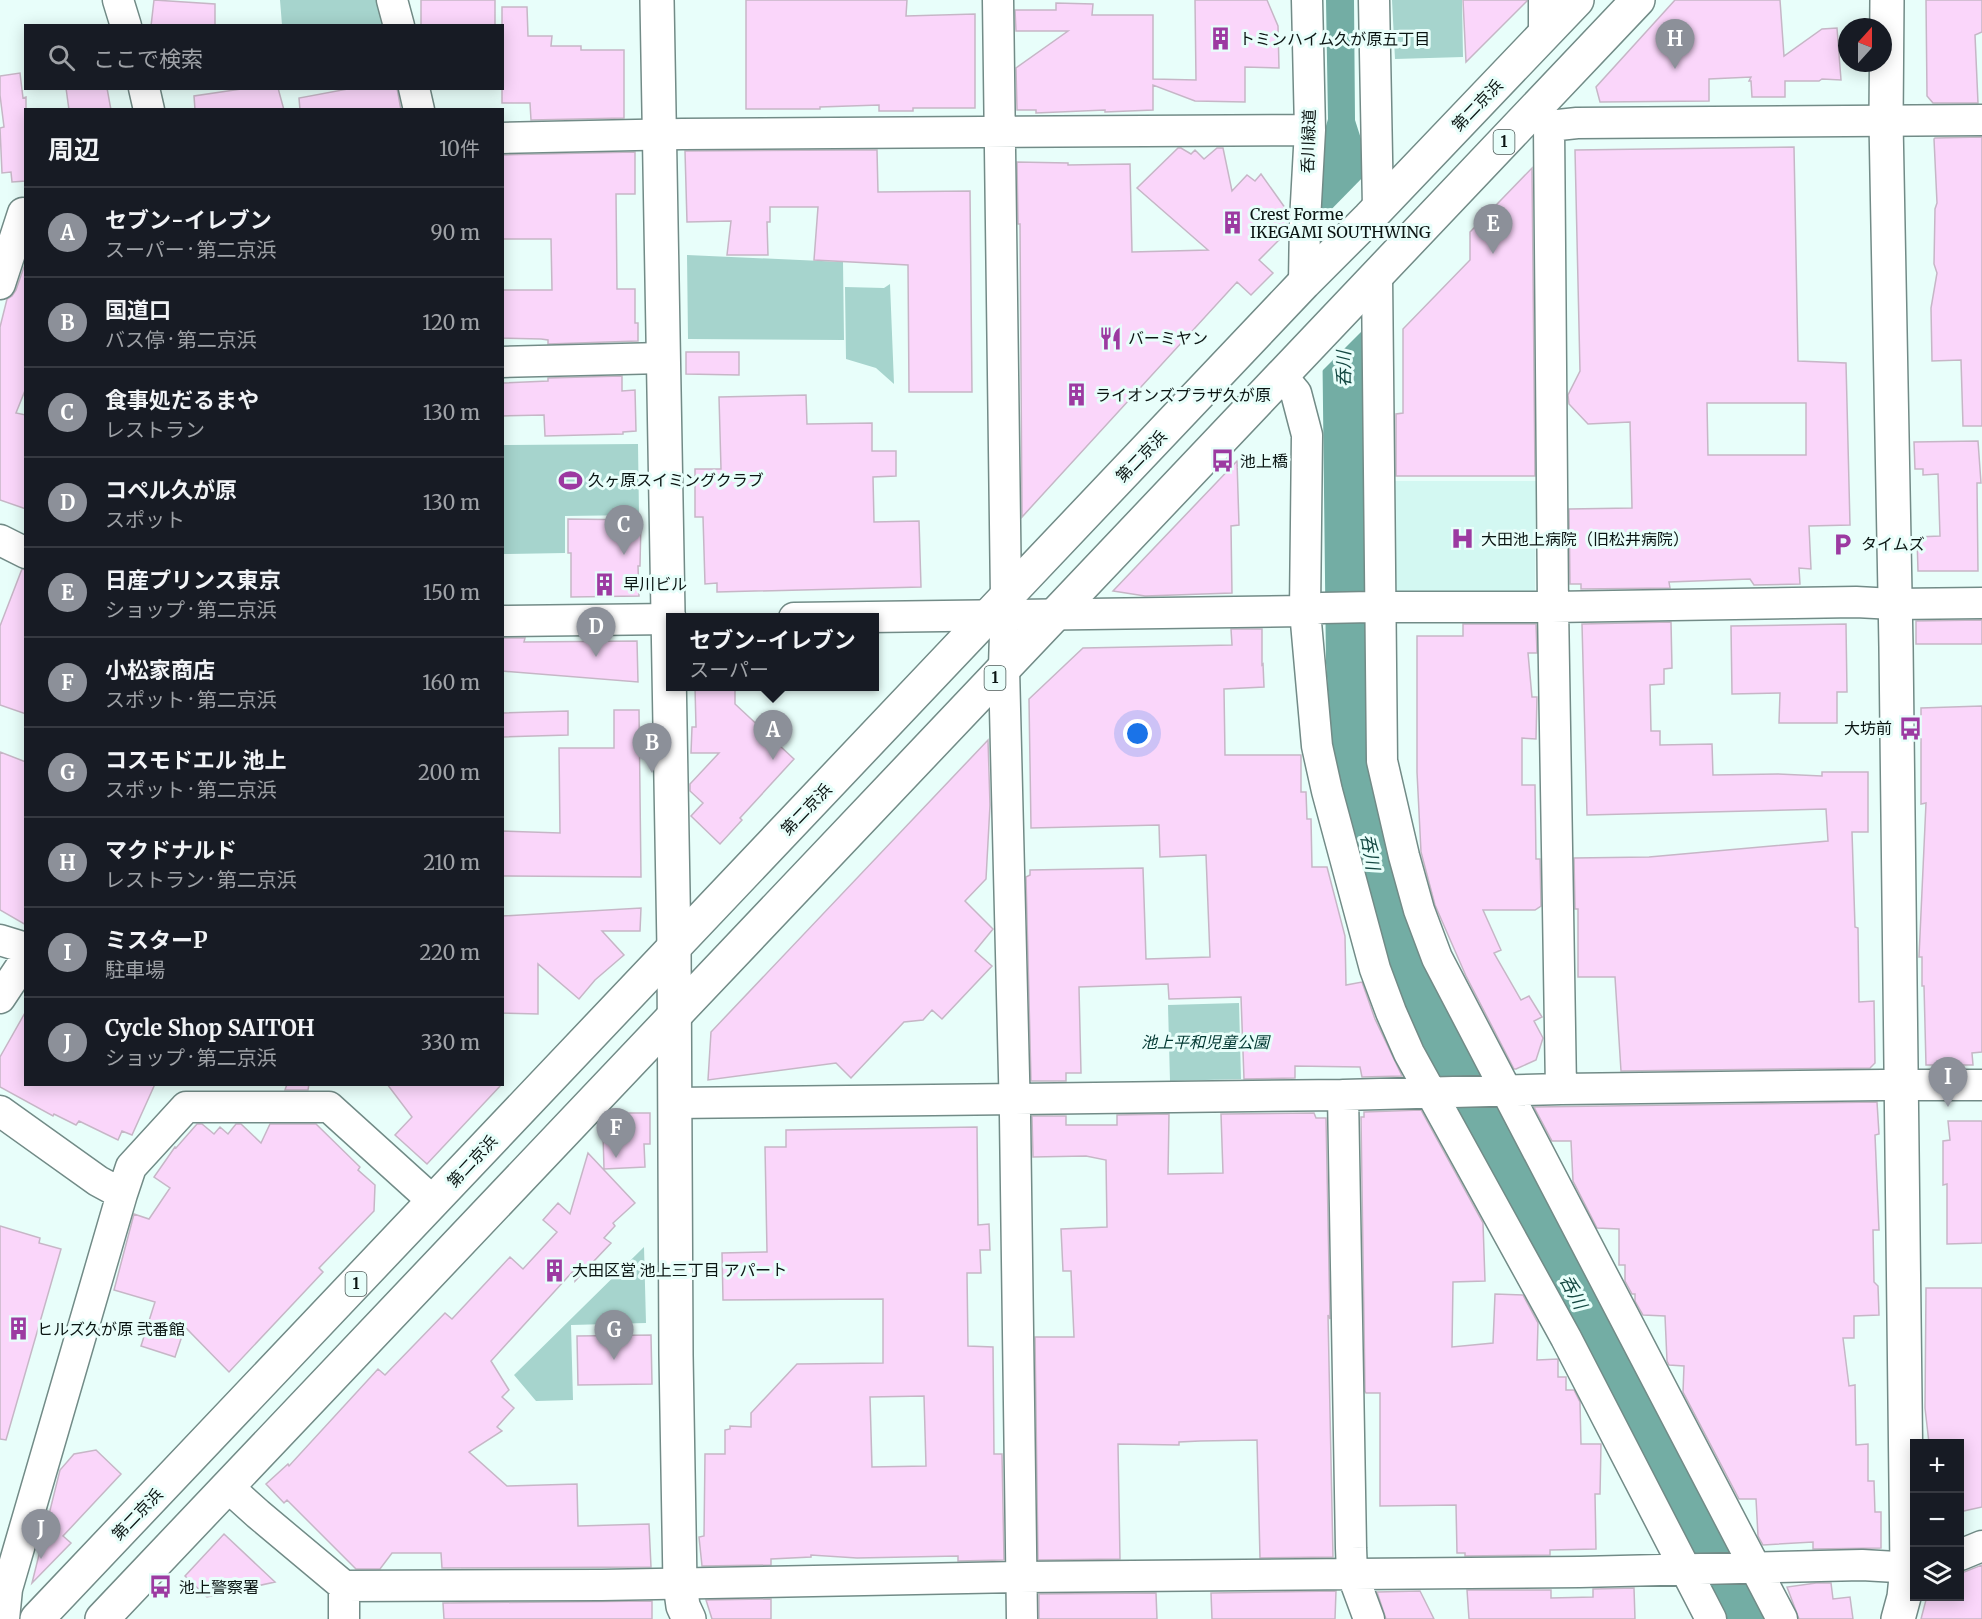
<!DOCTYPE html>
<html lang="ja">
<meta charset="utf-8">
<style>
body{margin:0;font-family:Merriweather,"Noto Sans JP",serif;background:#242831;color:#f1f3f6}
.controls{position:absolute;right:18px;bottom:18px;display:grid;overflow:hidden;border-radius:0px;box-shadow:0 3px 15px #0003}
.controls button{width:54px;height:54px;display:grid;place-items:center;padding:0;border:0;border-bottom:2px solid #363941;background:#171b24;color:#f1f3f6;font:30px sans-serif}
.compass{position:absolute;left:1838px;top:18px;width:54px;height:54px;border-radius:50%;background:#171b24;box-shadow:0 3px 15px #0003;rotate:21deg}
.you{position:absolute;left:1138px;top:734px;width:21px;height:21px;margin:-15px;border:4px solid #fff;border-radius:50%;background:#1a73e8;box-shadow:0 0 0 9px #1a73e833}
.badge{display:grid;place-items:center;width:39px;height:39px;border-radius:50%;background:#8c9099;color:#fff;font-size:20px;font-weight:700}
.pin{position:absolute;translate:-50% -50px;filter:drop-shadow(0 2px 3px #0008)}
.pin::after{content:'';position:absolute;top:32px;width:21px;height:18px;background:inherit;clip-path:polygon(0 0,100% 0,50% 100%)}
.popup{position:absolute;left:666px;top:613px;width:213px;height:78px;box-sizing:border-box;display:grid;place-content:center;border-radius:0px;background:#171b24;filter:drop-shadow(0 2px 4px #0005);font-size:20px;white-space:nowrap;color:#9ea1a6}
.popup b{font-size:22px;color:#f1f3f6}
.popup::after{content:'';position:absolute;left:50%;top:100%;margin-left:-12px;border:12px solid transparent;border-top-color:#171b24}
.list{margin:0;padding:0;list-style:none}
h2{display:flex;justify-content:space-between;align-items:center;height:78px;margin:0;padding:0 24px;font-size:26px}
h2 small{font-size:20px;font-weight:400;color:#9ea1a6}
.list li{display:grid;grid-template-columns:39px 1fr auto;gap:18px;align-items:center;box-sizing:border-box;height:90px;padding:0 24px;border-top:2px solid #363941}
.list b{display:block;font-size:22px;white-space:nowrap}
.list p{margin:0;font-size:20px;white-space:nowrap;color:#9ea1a6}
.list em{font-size:20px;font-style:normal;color:#9ea1a6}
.icon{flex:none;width:33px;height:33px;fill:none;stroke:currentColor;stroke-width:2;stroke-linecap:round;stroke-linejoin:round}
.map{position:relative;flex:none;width:1982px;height:1619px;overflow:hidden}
.search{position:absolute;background:#171b24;box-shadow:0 3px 15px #0003;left:24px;top:24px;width:480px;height:66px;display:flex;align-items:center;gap:15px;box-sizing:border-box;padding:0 21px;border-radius:0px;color:#9ea1a6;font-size:22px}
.panel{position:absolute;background:#171b24;box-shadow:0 3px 15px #0003;left:24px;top:108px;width:480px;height:978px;border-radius:0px}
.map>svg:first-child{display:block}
.built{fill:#d3f8f2}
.green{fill:#a6d4cd}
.water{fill:#73ada4}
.pier{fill:#e8fefa}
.building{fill:#fad6fa;stroke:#c6b6c6;stroke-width:1.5;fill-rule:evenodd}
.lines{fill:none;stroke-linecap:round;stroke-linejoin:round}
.street-casing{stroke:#728b87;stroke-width:33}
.secondary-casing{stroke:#728b87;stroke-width:36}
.highway-casing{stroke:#728b87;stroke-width:36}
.street{stroke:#fff;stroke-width:30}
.secondary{stroke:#fff;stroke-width:33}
.highway{stroke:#fff;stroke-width:33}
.labels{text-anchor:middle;stroke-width:6;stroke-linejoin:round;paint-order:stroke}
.shield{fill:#e8fefa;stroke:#4d5b58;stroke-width:1.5}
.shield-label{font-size:15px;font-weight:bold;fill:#0b1513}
.poi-label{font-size:16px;fill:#0b1513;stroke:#e8fefa;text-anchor:start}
.street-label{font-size:16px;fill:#0b1513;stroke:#e8fefa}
.park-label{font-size:16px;font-style:italic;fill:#003731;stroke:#e8fefa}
.water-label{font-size:18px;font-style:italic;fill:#144842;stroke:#e8fefa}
</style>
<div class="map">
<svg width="1982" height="1619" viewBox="0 0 1982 1619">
<rect width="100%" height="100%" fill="#e8fefa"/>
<!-- built -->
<path class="built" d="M1390,481H1536L1535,597L1392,596Z"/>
<!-- green -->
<path class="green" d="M280,0H380L386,25H282Z
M1392,0H1462L1463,57L1395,59Z
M687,255L843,262L844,340L688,339Z
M890,284L894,384L876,368L846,359L845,287L884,288Z
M638,444L639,515L565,516V553L503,554V445Z
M1239,1003L1241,1079L1170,1081L1168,1005Z
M644,1247L646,1323L571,1325L573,1400L536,1401L514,1375Z"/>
<!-- water -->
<path class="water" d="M1326,0H1354L1355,120L1363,145L1364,360L1392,854L1769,1619H1720L1392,985L1340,796L1331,731L1326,663L1320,147L1328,119Z"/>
<!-- pier -->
<path class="pier" d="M1366,174V327L1320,373L1318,223Z"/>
<!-- building -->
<path class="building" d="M154,0L215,4V26H151Z
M421,0H495V26H421Z
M746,0H907L906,16L975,14V108H913V111H879V105L820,107V109H746Z
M1195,0H1267L1278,26L1279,68L1245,67V102L1195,101L1153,85V110L1105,112V110L1036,113V110H1017L1016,68L1068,31H1016L1015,10H1056V3L1093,4L1092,15H1153V79L1196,80Z
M1463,0H1527V1L1466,62Z
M1675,0H1780L1784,56L1822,29L1837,28L1841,80L1822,79L1819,81H1785V97H1752L1751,81H1749L1751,77L1709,79V101L1600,102L1596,87Z
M1926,0H1982V32L1975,35L1978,103H1933L1927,96Z
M502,7H527L528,36H552L551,46H581V50H624V118L531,120L530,103H502Z
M20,73L23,98L26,97V181L12,182L11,172L2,173L0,128L4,127L0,95V76Z
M66,88H107L111,110H69Z
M248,88H278L284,110H195L194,96Z
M353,88H397L401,110H300L299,98Z
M1982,137V426H1963L1961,360L1932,361L1931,308L1937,273L1934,264L1935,209L1937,203L1934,139L1935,138Z
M1794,147L1798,361L1846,363L1850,525L1809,526L1811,569L1799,568L1800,584L1754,585L1750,579L1669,582L1670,588L1581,589V584H1570L1569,509L1632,508L1630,422L1588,424L1569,404L1568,395L1580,371L1575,150ZM1707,403H1806V455H1708Z
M1178,148H1181L1191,154L1195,150L1204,159L1217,148H1223L1232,191L1247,175L1255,181L1261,174L1288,212L1286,233L1259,260L1273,273L1251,295L1237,282L1022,517L1020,224H1018L1017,162L1068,163V165L1130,164L1132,252L1208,250L1137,188Z
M847,150H877L878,192L970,191L972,392H909L908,265L814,260L818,207H770V222H767L768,255H727L731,221L687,222L685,151Z
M635,152V194H616L617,289H635V323H638V341L548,344V340L541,339L502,338V290H552L551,239H502V155Z
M1532,168L1535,476H1396V414L1403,413V329L1470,260V232Z
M26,261V388L16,413L26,415V509L0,500V327L7,299L12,296L16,290Z
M686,352H739V375L686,374Z
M622,376V391L635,390L636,431L623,432V434L545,436L544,415L502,416V383L548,381V378Z
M806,395L807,424L872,423V451H896V476L873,477L874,522L919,521L921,587L717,592V583L705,584L703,517H695V469H721L719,397Z
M1978,441L1981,483H1977L1978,571H1918L1917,537L1940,536L1938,474L1923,475V469H1915L1914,442Z
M1237,461L1239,525L1231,526L1232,593L1145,596L1113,591Z
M568,519L641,520L640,566H638L639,596L571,597V553H568Z
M22,569L26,570V714L0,705V626Z
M1982,620V644H1916V621Z
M1671,622L1672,668L1664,669V684L1650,685L1651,731H1660V745L1712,744L1713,775L1778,774L1822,776V772H1868V832H1852L1855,927L1858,928L1859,1002L1874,1001L1875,1063L1870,1068L1621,1071L1615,977H1578V909H1575L1574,858L1649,857L1828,841L1826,809L1587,815L1582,624Z
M1463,624H1536L1537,653H1528L1532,697H1537L1536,739L1522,738V785H1535L1536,859H1540L1541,906L1535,910H1483L1501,950L1494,953L1521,1000L1529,996L1542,1017L1534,1021L1543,1038L1536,1060L1516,1069H1514L1466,976L1435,905L1421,852L1417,772V636H1463Z
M1846,624L1847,692H1837V723H1779L1780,693L1732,694L1731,626Z
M1231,629H1262V665L1263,664L1264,687L1224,689L1225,755H1301V792H1306L1307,819H1311L1312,867H1327L1345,936L1346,985L1362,982L1375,1019L1402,1076L1362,1077L1360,1067L1295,1066V1078L1244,1079L1241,997L1169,999L1168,984L1079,987L1081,1073H1066V1081H1031L1026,877L1030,875V870L1143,868L1146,959L1210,957L1206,855L1160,857L1159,825L1031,828L1029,699L1083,648L1232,645Z
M503,638H525L524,642L637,641L638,682L502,671Z
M695,687H735V704L794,759L740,818L742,820L720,844L691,816L703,803L690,791V784L719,753H691L692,727H696Z
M1982,706V1052L1972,1053L1973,1065H1926L1924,986H1922V957H1919L1926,803L1921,804V708Z
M614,710H639L641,877L502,876V831L560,833L559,748H614Z
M568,711V735L502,737V713Z
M988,740L990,805L986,879L965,901L993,929L975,951L992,966L942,1019L932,1010L923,1020L904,1022L851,1078L836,1063L708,1080L711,1032Z
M0,752L26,762V925L0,910Z
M641,908L640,931H602L624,955L595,980L579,999L538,964V1014L502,1013V916Z
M26,1011V1084H155L132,1135L122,1131L118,1140L79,1121L76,1125L54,1114L53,1116L0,1087V1057Z
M287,1084H309L308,1090H285Z
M387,1084H502L427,1164L395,1135L412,1117Z
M1877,1102L1879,1134L1875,1135L1879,1230H1873L1874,1282L1878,1286L1879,1315L1854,1316V1338H1843L1849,1386L1855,1385L1856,1445L1868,1444V1481H1874L1875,1512H1881V1548L1813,1549V1542L1763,1545L1758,1536L1756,1499H1739L1683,1392L1684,1366L1669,1365L1667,1361L1665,1316L1643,1315L1635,1301V1294H1632L1625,1281V1265H1619V1229L1597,1228L1573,1181L1571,1141H1552L1534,1107Z
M1421,1110L1483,1223L1485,1281L1453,1282L1452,1347L1493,1343L1495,1294L1523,1295L1538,1323L1537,1360L1558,1359V1377H1566V1390H1574L1580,1402L1581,1444H1601L1600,1494H1595L1596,1549L1550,1550V1555L1465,1556V1553H1457L1456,1505L1380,1506V1393H1366L1365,1391L1361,1117H1364V1112Z
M621,1113H650V1144H644L645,1167L604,1169L603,1134Z
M1314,1113L1316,1118H1326L1330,1319L1328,1315L1333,1557L1260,1558L1257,1440L1200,1441L1179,1442V1445L1118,1444L1120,1559L1038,1560L1035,1337H1074L1071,1271H1063L1061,1229L1107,1227L1106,1160L1086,1156L1033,1157L1032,1116H1066V1125H1117V1115L1169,1114L1168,1174L1223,1173L1221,1114Z
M1948,1121H1982V1243L1947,1244V1184L1943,1185V1141L1950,1140Z
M197,1124H202L214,1134L220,1127L228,1134L236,1124H241L261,1143L270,1124H316L360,1167L358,1170L375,1185L374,1211L319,1268L323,1272L229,1372L185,1327L175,1357L141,1346L155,1302L114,1290L134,1214L149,1219L170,1188L154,1177L175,1147L176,1148Z
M977,1127L978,1225L989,1224L990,1250H980L981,1273H967L968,1346L993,1347L994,1454H1002L1004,1560L958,1561V1556L857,1558L811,1555V1557L771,1559V1565L702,1566L699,1537L704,1536L705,1454H725V1430L730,1429V1426L751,1427V1413L797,1364L883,1363V1299L723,1300L722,1253L767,1252L765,1147H786V1130ZM924,1396L926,1466L872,1467L870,1397Z
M588,1153L635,1203L613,1223L615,1226L604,1238L611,1243L575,1281V1269L491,1361L509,1390L502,1397L514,1408L497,1427L502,1431L469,1452L507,1486L577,1484L578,1526L649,1524L651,1567L442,1568L441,1553H392L380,1569H356L287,1500L284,1503L266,1484L288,1464L289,1466L378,1369L385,1375L445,1313L452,1319L510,1257L523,1269L557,1232L543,1220L558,1203L570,1214Z
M0,1226L40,1238L39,1243L61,1249L6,1440L0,1439Z
M1926,1288H1982V1507L1959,1512V1443H1929L1925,1408Z
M651,1335L652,1384L578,1385L577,1336Z
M96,1450L121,1474L63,1536L71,1543L32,1583L60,1470L74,1454Z
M224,1534L275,1582L207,1597L185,1576Z
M1982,1565V1619H1921L1927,1596H1959V1574Z
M1816,1583H1831L1833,1599L1850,1597L1853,1619H1799L1787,1587Z
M1634,1588L1635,1619H1469L1467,1590H1551V1598L1593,1597V1589Z
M1336,1591L1335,1619H1212L1211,1593Z
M1420,1591L1434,1619H1386L1377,1592Z
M1156,1593L1157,1619H1039V1594Z
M771,1599V1619H712L706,1600Z
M652,1601V1619H444L443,1603Z"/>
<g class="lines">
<defs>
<path id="street" d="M118,0L126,26
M392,0L399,26
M998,0L1006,598L1004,668L1015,1116L1022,1619
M1374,0L1378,208
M1544,0V34
M144,88L149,110
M414,88L419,110
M1535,112L1549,126L1577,123L1982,120
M1549,126L1553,607L1561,1089
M502,138L682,134L1310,130
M1377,276L1382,761L1404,856L1419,910L1437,958L1782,1619
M1304,283L1305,221L1310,130L1307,0
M0,284L23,213
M502,362L663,358
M1281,375L1296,393L1307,435L1305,611L1317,746L1327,791L1375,969L1391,1012L1409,1053L1566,1338L1711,1619
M0,540L26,553
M794,618L1305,611L1322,608L1372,607H1553L1856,602L1894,604L1982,603
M502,621L671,619
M0,940L26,948
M0,998L26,959
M1343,1095L1351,1548L1352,1573L1369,1619
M674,1103L1343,1095L1561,1089L1882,1085H1982
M0,1111L98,1181L122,1194
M228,1487L258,1514L344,1586L602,1585L1021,1577L1580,1572L1862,1565L1914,1568
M1960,1555L1982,1546
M344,1586V1619
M4,1619L7,1589L122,1194L131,1167L186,1107H329L434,1202"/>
<path id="secondary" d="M657,0L674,948L676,1355L680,1584L683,1606L689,1619
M1887,0L1886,121L1896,647L1907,1568L1904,1597L1898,1619"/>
<path id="highway" d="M37,1619L1304,283L1369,218L1577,0
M102,1619L1638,0"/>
</defs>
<!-- street casing -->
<use href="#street" class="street-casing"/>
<!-- secondary casing -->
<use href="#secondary" class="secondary-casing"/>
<!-- highway casing -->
<use href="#highway" class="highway-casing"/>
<!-- street -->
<use href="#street" class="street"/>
<!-- secondary -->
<use href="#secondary" class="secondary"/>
<!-- highway -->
<use href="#highway" class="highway"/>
</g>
<!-- icons -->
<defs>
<symbol id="building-bare" viewBox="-9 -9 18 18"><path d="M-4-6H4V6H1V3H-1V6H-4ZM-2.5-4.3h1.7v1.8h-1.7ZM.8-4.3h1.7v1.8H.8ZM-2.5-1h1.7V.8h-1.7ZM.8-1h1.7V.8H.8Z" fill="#9c3aa1" stroke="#e8fefa" stroke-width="2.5" paint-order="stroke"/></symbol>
<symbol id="restaurant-bare" viewBox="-9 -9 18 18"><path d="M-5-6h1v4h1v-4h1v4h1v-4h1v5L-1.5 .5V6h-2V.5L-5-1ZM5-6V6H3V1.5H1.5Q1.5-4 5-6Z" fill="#9c3aa1" stroke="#e8fefa" stroke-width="2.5" paint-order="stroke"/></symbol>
<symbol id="bus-bare" viewBox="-9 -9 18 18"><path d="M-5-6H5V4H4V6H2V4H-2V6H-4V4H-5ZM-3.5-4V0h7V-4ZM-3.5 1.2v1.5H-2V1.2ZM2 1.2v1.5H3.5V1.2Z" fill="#9c3aa1" stroke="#e8fefa" stroke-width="2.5" paint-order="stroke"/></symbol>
<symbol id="stadium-bare" viewBox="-9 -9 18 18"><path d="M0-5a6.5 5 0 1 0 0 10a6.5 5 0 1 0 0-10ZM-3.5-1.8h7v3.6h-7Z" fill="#9c3aa1" stroke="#e8fefa" stroke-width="2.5" paint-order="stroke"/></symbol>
<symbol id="hospital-bare" viewBox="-9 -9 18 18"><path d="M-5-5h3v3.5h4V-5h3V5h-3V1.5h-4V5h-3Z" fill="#9c3aa1" stroke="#e8fefa" stroke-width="2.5" paint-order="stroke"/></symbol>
<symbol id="parking-bare" viewBox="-9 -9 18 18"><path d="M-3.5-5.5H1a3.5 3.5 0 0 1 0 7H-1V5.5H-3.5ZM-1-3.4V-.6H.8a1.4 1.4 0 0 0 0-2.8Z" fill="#9c3aa1" stroke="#e8fefa" stroke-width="2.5" paint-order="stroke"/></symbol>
</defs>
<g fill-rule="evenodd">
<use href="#building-bare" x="1204" y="22" width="33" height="33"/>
<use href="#building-bare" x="1216" y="206" width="33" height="33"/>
<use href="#restaurant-bare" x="1094" y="322" width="33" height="33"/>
<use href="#building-bare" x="1060" y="378" width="33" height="33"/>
<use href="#bus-bare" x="1206" y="444" width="33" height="33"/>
<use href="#stadium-bare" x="554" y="464" width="33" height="33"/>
<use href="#hospital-bare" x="1446" y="522" width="33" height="33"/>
<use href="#parking-bare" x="1826" y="528" width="33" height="33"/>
<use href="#building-bare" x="588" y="568" width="33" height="33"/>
<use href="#bus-bare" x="1894" y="712" width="33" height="33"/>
<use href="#building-bare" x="538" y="1254" width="33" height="33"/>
<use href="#building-bare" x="2" y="1312" width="33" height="33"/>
<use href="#bus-bare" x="144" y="1570" width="33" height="33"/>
</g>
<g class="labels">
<!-- shield labels -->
<g class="shield">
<rect x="1493.5" y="130" width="21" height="24" rx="4.5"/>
<rect x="984.5" y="666" width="21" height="24" rx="4.5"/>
<rect x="345.5" y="1272" width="21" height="24" rx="4.5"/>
</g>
<g class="shield-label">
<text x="1504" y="147">1</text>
<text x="995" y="683">1</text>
<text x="356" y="1289">1</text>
</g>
<!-- poi labels -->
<g class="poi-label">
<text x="1239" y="45">トミンハイム久が原五丁目</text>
<text x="1250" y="220">Crest Forme<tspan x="1250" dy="18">IKEGAMI SOUTHWING</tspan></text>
<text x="1128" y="344">バーミヤン</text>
<text x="1095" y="401">ライオンズプラザ久が原</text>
<text x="1240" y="467">池上橋</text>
<text x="588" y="486">久ヶ原スイミングクラブ</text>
<text x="1481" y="545">大田池上病院（旧松井病院）</text>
<text x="1861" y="550">タイムズ</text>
<text x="623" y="590">早川ビル</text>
<text x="1892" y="734" text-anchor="end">大坊前</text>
<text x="572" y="1276">大田区営 池上三丁目 アパート</text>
<text x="37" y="1335">ヒルズ久が原 弐番館</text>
<text x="179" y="1593">池上警察署</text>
</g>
<!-- street labels -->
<g class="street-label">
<text transform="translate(1477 105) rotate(-46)" y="6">第二京浜</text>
<text transform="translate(1308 141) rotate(-88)" y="6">呑川緑道</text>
<text transform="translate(1141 456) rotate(-46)" y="6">第二京浜</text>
<text transform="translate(806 809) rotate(-46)" y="6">第二京浜</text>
<text transform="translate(472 1161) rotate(-47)" y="6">第二京浜</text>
<text transform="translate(137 1514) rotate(-46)" y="6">第二京浜</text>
</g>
<!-- park labels -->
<g class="park-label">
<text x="1205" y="1048">池上平和児童公園</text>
</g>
<!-- water labels -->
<g class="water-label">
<text transform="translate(1344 369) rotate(-90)" y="6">呑川</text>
<text transform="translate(1370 852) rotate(80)" y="6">呑川</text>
<text transform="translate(1573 1292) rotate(62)" y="6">呑川</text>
</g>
</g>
</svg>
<div class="controls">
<button>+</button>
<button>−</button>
<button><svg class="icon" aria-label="layers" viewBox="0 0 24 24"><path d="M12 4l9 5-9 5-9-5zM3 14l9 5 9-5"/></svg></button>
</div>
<svg class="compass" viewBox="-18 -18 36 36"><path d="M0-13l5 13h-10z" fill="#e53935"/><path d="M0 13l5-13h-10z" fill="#9ea1a6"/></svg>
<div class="you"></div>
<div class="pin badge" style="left:773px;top:760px">A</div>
<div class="popup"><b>セブン-イレブン</b>スーパー</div>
<div class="pin badge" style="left:652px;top:773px">B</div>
<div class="pin badge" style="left:624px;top:555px">C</div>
<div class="pin badge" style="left:596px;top:657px">D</div>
<div class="pin badge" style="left:1493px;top:254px">E</div>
<div class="pin badge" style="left:616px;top:1158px">F</div>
<div class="pin badge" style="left:614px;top:1360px">G</div>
<div class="pin badge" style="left:1675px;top:69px">H</div>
<div class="pin badge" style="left:1948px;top:1107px">I</div>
<div class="pin badge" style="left:41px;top:1559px">J</div>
<div class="search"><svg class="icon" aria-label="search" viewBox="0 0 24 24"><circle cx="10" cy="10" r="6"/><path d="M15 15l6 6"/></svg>ここで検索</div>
<section class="panel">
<h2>周辺<small>10件</small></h2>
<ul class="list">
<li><span class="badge">A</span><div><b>セブン-イレブン</b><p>スーパー · 第二京浜</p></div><em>90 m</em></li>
<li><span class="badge">B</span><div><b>国道口</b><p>バス停 · 第二京浜</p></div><em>120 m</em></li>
<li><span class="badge">C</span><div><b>食事処だるまや</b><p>レストラン</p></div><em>130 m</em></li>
<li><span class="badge">D</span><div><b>コペル久が原</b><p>スポット</p></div><em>130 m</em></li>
<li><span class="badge">E</span><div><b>日産プリンス東京</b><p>ショップ · 第二京浜</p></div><em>150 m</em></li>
<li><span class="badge">F</span><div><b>小松家商店</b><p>スポット · 第二京浜</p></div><em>160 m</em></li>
<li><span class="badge">G</span><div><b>コスモドエル 池上</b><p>スポット · 第二京浜</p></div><em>200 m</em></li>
<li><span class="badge">H</span><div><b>マクドナルド</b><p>レストラン · 第二京浜</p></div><em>210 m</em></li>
<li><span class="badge">I</span><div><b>ミスターP</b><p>駐車場</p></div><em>220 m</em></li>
<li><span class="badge">J</span><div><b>Cycle Shop SAITOH</b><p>ショップ · 第二京浜</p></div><em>330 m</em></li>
</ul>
</section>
</div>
